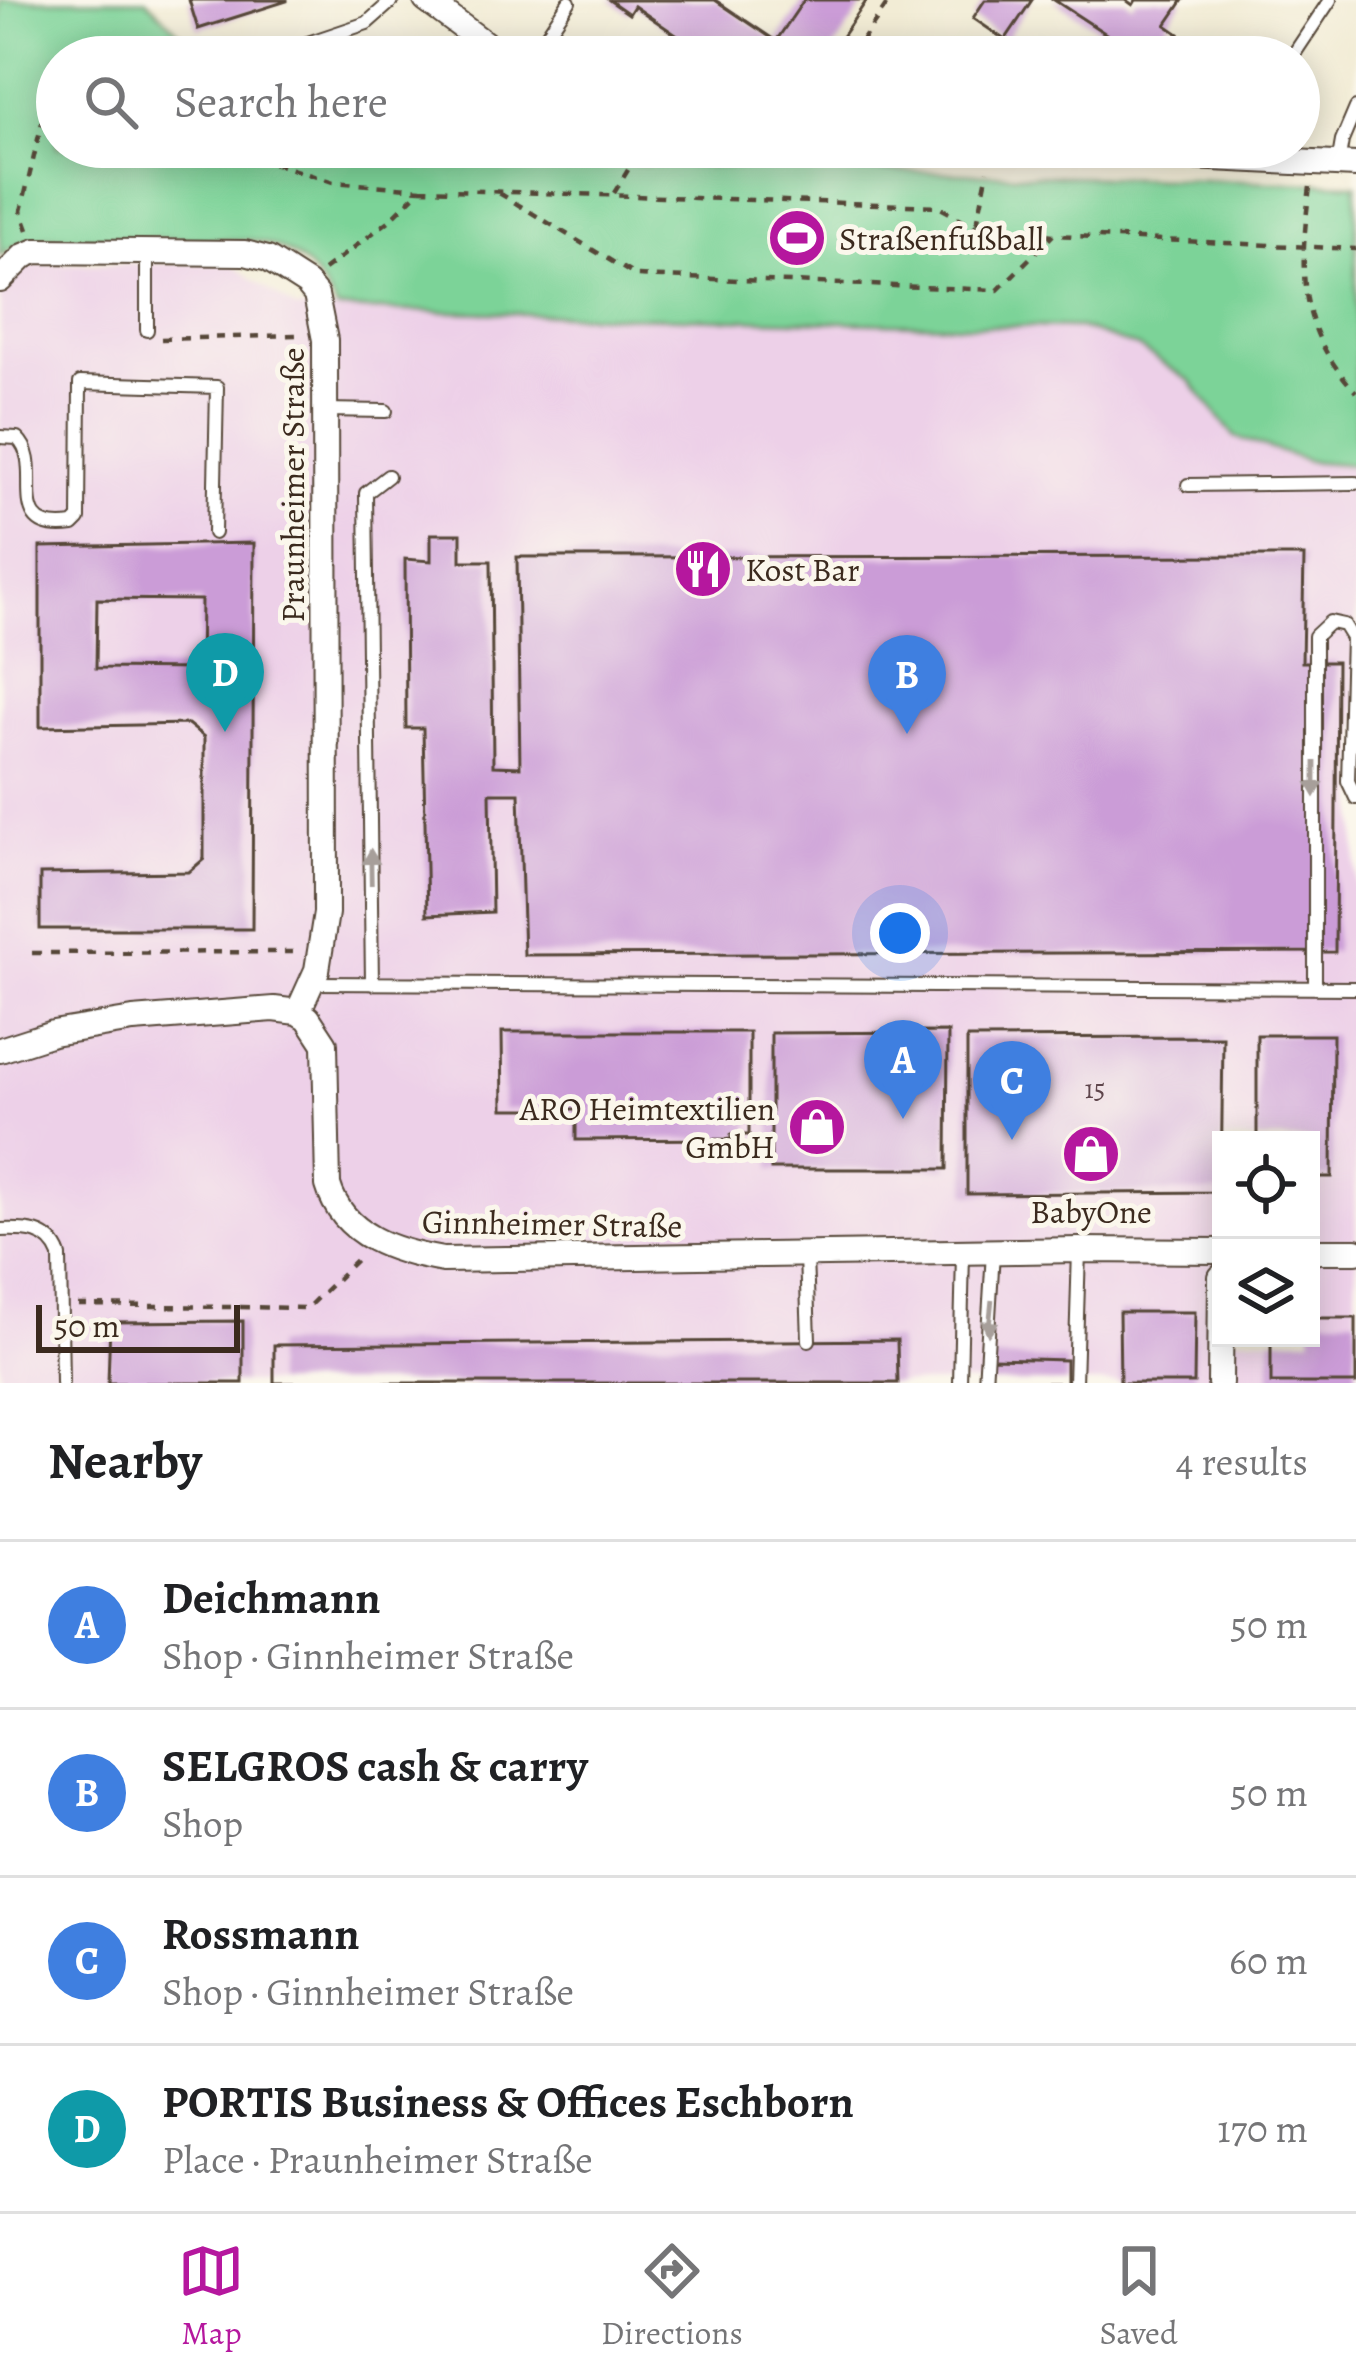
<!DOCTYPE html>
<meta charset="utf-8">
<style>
body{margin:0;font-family:Alegreya,serif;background:#f6f6f6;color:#202124}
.controls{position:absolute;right:36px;bottom:36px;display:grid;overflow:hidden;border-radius:0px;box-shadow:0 6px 30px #0003}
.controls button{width:108px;height:108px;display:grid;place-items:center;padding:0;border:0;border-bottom:3px solid #e0e0e0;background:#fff;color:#202124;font:60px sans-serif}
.scale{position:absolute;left:36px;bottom:30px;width:204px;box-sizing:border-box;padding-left:12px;border:6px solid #3b2a1e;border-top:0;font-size:33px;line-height:42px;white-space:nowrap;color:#3b2a1e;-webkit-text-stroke:9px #fbf7ec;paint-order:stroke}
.you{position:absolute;left:900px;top:933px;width:42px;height:42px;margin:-30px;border:9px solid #fff;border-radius:50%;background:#1a73e8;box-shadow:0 0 0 18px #1a73e833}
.badge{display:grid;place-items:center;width:78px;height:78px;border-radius:50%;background:#b5179e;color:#fff;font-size:39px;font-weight:700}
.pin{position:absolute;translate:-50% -99px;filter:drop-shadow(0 3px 6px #0008)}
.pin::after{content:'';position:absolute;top:63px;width:42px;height:36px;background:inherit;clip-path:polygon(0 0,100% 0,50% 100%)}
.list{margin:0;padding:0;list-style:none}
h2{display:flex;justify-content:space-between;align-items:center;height:156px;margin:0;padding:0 48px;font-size:51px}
h2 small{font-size:39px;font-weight:400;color:#757577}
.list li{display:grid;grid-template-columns:78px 1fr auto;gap:36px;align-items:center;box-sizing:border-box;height:168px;padding:0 48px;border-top:3px solid #e0e0e0}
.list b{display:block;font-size:45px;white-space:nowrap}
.list p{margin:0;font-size:39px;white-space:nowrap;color:#757577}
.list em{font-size:39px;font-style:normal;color:#757577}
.icon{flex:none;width:66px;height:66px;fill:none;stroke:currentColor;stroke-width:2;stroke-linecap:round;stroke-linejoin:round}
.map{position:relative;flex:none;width:1356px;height:1383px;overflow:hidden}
.search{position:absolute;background:#fff;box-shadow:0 6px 30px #0003;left:36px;right:36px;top:36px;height:132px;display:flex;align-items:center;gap:30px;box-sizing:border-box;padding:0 42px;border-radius:66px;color:#757577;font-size:45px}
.sheet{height:828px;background:#fff}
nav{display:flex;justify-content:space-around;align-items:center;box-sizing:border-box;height:168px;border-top:3px solid #e0e0e0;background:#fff;font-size:33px;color:#757577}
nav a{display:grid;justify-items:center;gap:6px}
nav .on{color:#b5179e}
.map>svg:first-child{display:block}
.built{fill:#edd0e8;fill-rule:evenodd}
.green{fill:#7bd398;stroke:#5b7e5b;stroke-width:3}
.building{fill:#cb9cd7;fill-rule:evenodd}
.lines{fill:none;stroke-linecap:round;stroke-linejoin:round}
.lane-casing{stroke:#564739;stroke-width:16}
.street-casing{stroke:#564739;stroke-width:28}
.path{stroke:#564739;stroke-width:4.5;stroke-dasharray:9 9;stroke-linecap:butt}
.lane{stroke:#fff;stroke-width:12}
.street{stroke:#fff;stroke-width:24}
.oneway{fill:#a79f9a}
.labels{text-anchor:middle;stroke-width:10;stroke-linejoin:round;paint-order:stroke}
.number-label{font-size:27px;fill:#5f464c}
.poi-label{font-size:33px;fill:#3b2a1e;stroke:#fbf7ec;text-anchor:start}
.street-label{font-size:33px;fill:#3b2a1e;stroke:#fbf7ec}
</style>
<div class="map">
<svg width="1356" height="1383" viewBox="0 0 1356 1383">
<rect width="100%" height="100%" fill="#fbf7ec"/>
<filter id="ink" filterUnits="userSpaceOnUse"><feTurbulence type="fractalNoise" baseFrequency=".00833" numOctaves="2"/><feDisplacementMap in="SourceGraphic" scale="24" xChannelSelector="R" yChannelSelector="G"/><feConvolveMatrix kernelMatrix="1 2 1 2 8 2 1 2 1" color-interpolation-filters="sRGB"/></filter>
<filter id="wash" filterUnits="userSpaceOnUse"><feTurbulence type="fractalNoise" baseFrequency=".004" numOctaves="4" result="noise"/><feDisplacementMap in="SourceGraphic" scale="48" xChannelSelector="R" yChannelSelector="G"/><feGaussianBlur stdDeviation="2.7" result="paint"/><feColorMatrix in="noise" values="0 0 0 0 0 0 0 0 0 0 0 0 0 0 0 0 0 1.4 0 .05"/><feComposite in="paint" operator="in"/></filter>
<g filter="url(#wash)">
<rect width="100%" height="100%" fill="#f2ecd5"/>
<!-- built -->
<path class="built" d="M63,264H231L296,309L1080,328L1138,347L1190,381L1235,437L1308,461L1356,465V1383H0V267ZM1221,1140H1311V1338H1221Z"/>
<!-- green -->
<path class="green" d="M0,0H146L183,36L195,57H57V147H581L638,164L1356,184V465L1308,461L1235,437L1190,381L1138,347L1080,328L337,309C313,268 299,250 251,240L47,237L20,243L0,256Z"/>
<g id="blocks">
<!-- building -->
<path class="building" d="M189,0H287V1L198,29Z
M609,0H715L776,41L804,0H867L828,57H776L757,44L748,57H708L634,6L629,14Z
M985,0H1032L1005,40L973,18Z
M1054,0H1126L1133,5L1136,0H1183L1166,25L1179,34L1163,57H1119L1126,47Z
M431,534H461V561H491L493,766L520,767L517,557L1304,556L1302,662H1337L1335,952L524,955L519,793H490L492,912L427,915L423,728H406L405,559L431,561Z
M254,543L252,929H40V874L189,872L204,859V737L188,724L40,727V547ZM97,599L201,600L200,669L96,668Z
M502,1032H749V1135H731V1139L576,1140V1109H503Z
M948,1032L947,1169H771V1033Z
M1257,1035H1333L1332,1177H1311V1140H1257Z
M1223,1037L1221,1192L967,1194V1038Z
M1119,1312H1195L1194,1383H1120Z
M1311,1318H1356V1383H1271V1338H1311Z
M243,1321V1383H108L110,1322Z
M897,1340L898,1383H274V1345Z
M991,1358L1066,1360V1383H991Z"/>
</g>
</g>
<g filter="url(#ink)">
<use href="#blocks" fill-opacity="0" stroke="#564739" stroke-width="3"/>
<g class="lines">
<defs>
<path id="lane" d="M266,57L367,23L393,0
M532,57L569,2
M622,57L633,42
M1292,57L1330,0
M1338,164L1342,141L1356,108
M147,252V330
M324,410L386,411
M0,437L17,438C48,466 0,535 73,525L79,519L80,383L217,387L214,533
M1188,485L1356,483
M312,983L1356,988
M372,984L366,493L388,476
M1315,988V636L1330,622L1344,625L1352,638L1348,781L1356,798
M0,1230C26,1229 50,1229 60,1256L62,1383
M806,1256L809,1340
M960,1383L963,1253
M985,1383L993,1252
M1075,1383L1079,1250"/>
<path id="street" d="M426,0L503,57
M985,147L1356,165
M0,280L24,256L36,251L245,253L268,259L307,284L316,295L325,340L326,913L317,970L298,1012
M0,1050L53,1033L133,1020L274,1009L298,1012L308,1018L325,1044L328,1185C343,1237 396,1252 443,1260L1079,1250L1221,1251
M1311,1251H1356
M1220,1383L1221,1277"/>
</defs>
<!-- lane casing -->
<use href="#lane" class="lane-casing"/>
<!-- street casing -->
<use href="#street" class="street-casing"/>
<!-- path -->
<path class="path" d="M851,57L890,0
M222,147L333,182L421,189
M1310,187C1299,269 1296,327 1356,392
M499,193L636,276L998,290L1053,235
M614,193L642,147
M977,224L988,171
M28,230L21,211L49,93L57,95
M324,270L389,221L421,189L937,206L976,227L1053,235L1356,249
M161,339L299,335
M32,953L297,952
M78,1305L307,1308L358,1258"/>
<!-- lane -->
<use href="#lane" class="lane"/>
<!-- street -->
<use href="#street" class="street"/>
</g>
<!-- one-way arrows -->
<defs><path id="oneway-solid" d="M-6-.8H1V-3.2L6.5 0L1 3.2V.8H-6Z" transform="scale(3)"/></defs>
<g class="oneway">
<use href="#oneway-solid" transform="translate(1315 779) rotate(90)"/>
<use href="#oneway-solid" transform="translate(371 867) rotate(-91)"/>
<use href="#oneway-solid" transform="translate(990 1318) rotate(96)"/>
</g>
</g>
<!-- icons -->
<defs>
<symbol id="stadium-disc" viewBox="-11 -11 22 22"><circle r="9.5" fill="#b5179e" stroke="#fbf7ec"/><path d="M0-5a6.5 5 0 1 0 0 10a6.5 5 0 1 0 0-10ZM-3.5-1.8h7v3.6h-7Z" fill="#fff"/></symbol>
<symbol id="restaurant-disc" viewBox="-11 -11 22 22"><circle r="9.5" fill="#b5179e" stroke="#fbf7ec"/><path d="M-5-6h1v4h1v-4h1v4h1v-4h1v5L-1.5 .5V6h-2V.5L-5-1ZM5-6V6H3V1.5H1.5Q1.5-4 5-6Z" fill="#fff"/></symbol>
<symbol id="shop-disc" viewBox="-11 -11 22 22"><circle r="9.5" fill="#b5179e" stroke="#fbf7ec"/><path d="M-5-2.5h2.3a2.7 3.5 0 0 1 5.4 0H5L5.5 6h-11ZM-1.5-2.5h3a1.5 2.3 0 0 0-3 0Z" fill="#fff"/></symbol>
</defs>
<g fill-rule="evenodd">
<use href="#stadium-disc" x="764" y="205" width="66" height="66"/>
<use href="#restaurant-disc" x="670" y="536" width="66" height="66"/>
<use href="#shop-disc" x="784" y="1094" width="66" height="66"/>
<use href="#shop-disc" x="1058" y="1121" width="66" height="66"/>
</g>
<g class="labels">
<!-- number labels -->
<g class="number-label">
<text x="1095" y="1098">15</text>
</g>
<!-- poi labels -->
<g class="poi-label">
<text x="839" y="250">Straßenfußball</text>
<text x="745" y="581">Kost Bar</text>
<text x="775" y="1120" text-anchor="end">ARO Heimtextilien<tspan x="775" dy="38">GmbH</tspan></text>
<text x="1091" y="1223" text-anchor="middle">BabyOne</text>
</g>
<!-- street labels -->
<g class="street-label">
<text transform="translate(292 485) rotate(-90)" y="12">Praunheimer Straße</text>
<text transform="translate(552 1223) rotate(1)" y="12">Ginnheimer Straße</text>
</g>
</g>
</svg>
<div class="controls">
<button><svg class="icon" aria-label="locate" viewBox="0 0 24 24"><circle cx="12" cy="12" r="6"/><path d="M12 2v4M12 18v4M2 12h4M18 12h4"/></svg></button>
<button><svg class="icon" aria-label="layers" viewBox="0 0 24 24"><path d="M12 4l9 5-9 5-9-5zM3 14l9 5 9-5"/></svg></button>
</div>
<div class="scale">50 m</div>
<div class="you"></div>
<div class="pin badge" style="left:903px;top:1119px;background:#3f7fe0">A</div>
<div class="pin badge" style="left:907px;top:734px;background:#3f7fe0">B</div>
<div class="pin badge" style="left:1012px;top:1140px;background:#3f7fe0">C</div>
<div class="pin badge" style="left:225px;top:732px;background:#0f9aa8">D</div>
<div class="search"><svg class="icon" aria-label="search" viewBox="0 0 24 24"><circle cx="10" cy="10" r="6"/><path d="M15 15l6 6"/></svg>Search here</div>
</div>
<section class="sheet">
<h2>Nearby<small>4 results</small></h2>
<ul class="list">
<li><span class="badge" style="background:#3f7fe0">A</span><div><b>Deichmann</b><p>Shop · Ginnheimer Straße</p></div><em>50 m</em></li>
<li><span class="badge" style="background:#3f7fe0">B</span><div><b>SELGROS cash &amp; carry</b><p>Shop</p></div><em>50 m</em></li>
<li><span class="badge" style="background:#3f7fe0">C</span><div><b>Rossmann</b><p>Shop · Ginnheimer Straße</p></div><em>60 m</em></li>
<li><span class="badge" style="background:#0f9aa8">D</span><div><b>PORTIS Business &amp; Offices Eschborn</b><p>Place · Praunheimer Straße</p></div><em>170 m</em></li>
</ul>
</section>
<nav>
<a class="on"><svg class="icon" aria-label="map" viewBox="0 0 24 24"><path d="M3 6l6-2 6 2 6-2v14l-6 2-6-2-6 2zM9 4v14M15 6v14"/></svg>Map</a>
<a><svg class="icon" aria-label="directions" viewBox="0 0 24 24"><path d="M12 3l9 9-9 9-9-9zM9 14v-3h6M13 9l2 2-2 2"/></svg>Directions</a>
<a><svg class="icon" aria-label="saved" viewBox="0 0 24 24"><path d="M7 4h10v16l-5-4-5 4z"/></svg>Saved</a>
</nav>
